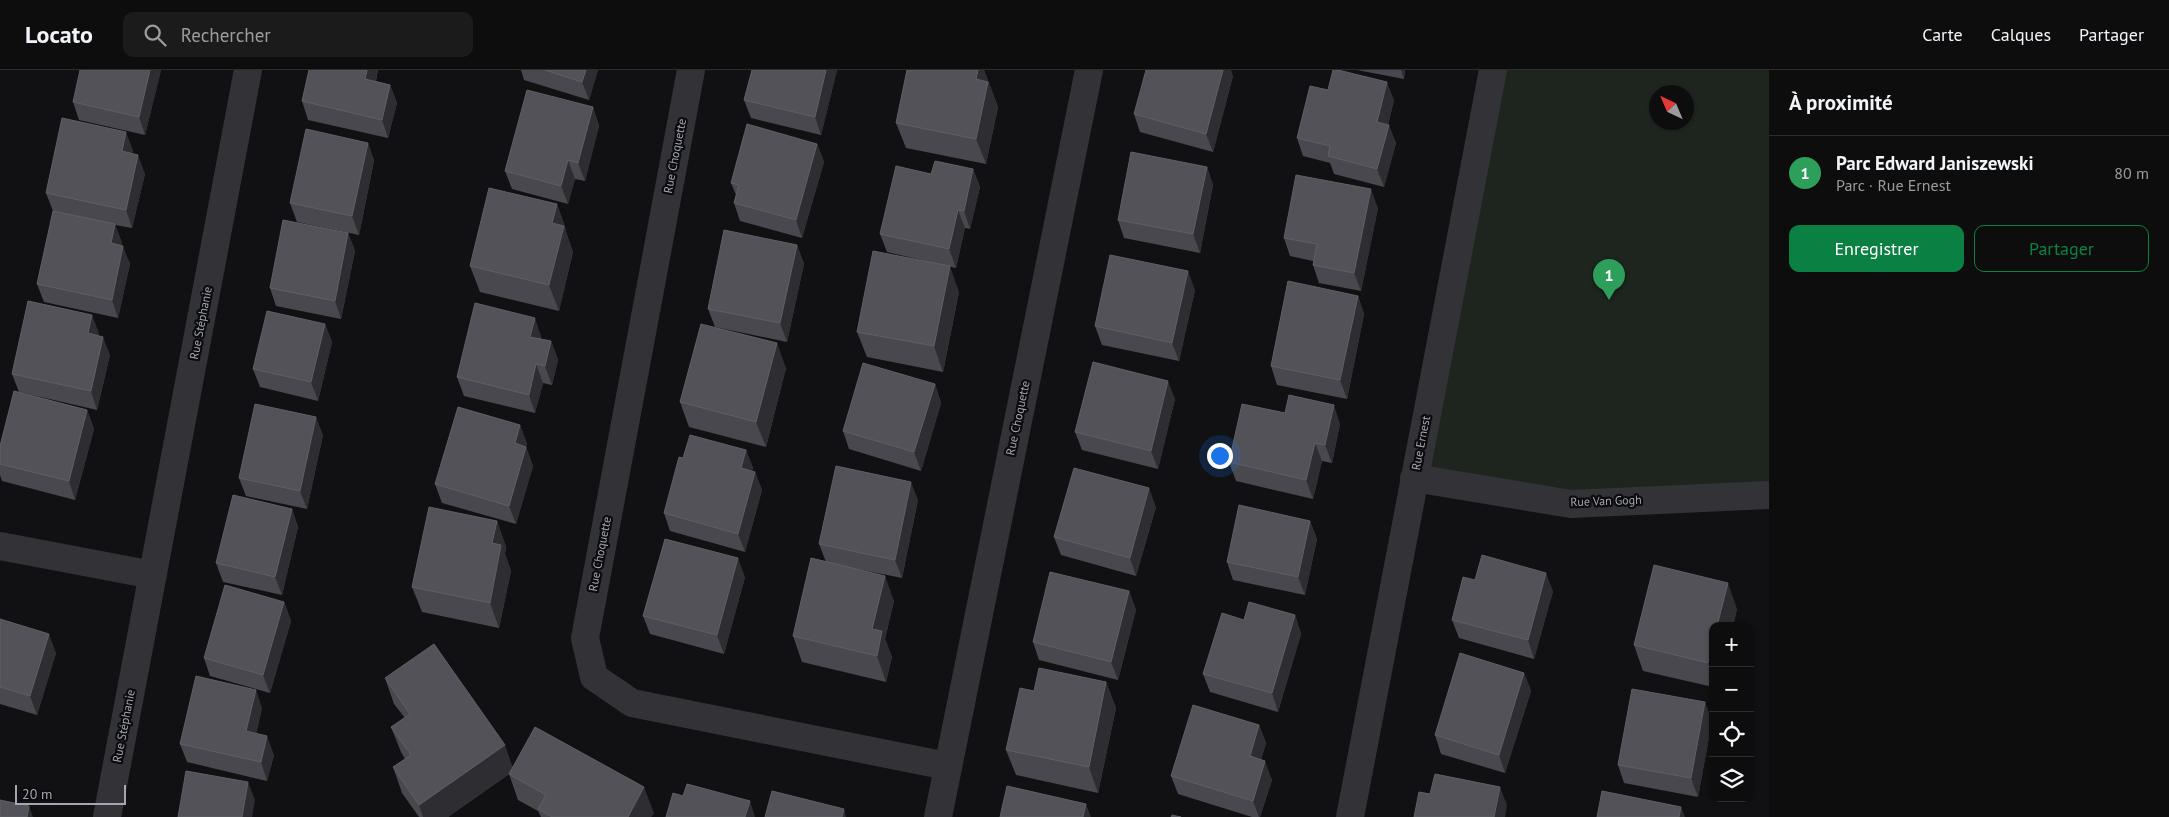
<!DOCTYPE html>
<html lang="fr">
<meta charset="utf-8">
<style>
body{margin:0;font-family:"PT Sans",sans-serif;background:#1b1b1c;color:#f1f3f6}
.controls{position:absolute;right:15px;bottom:15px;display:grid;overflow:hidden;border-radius:10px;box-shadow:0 1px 4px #0004}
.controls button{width:45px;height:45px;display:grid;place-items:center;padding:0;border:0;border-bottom:1px solid #2d2d2e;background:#0d0d0e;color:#f1f3f6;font:25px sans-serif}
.compass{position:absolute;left:1649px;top:15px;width:45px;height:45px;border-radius:50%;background:#0d0d0e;box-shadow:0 1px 4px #0004;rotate:316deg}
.scale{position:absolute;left:15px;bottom:12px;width:111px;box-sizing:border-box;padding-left:5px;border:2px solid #a4a7b2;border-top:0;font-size:14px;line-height:18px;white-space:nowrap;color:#a4a7b2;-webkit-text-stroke:4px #0c0c0e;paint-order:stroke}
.you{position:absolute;left:1219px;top:385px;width:18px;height:18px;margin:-12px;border:4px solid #fff;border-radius:50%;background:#1a73e8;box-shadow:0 0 0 8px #1a73e833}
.badge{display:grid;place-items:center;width:32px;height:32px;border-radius:50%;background:#0b8043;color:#fff;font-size:16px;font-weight:700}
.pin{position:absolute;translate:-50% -41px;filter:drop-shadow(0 1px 2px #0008)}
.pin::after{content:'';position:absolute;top:26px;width:18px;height:15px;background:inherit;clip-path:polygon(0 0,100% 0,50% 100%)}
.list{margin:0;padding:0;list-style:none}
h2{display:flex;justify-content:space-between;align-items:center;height:65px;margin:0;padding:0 20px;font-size:21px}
h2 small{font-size:16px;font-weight:400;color:#9a9c9e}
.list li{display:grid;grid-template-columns:32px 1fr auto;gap:15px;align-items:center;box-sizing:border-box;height:75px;padding:0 20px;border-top:1px solid #2d2d2e}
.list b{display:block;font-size:19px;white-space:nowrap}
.list p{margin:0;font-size:16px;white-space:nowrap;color:#9a9c9e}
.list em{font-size:16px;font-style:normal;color:#9a9c9e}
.actions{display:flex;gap:10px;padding:15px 20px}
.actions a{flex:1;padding:11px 0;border:1px solid #0b8043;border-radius:10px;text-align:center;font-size:18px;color:#0b8043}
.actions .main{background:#0b8043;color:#fff}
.icon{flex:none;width:28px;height:28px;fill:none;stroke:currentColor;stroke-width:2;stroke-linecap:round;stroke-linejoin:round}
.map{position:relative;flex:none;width:1769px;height:747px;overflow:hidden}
header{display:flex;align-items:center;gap:30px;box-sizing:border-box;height:70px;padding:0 25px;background:#0d0d0e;border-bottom:1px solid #2d2d2e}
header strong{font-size:24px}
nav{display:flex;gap:28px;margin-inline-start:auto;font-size:18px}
.search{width:350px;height:45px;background:#1b1b1c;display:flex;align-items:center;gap:12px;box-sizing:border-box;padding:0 18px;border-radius:10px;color:#9a9c9e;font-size:19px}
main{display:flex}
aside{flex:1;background:#0d0d0e}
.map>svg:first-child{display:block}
.park{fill:#1e251f;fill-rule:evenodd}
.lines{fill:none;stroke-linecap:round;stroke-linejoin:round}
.minor{stroke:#333337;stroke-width:28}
.wall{fill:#48484e}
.shaded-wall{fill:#2e2e32}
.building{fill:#525258;stroke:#5f6066}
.labels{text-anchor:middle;stroke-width:4.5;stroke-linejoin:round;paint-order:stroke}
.street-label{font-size:12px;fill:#a4a7b2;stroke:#0c0c0e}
</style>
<header>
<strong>Locato</strong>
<div class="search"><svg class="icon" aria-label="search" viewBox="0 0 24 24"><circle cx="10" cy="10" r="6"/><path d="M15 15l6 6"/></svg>Rechercher</div>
<nav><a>Carte</a><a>Calques</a><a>Partager</a></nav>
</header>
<main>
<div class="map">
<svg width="1769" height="747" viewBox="0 0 1769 747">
<rect width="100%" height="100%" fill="#111113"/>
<!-- park -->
<path class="park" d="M1493,0H1769V425L1571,434L1414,408ZM1656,22H1686V52H1656Z"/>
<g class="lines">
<!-- minor -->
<path class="minor" d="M691,0L585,568L594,607L632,633L947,696
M1414,408L1571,434L1769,425
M0,476L153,505
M107,747L248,0
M938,747L1089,0
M1350,747L1493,0"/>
</g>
<!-- wall -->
<path class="wall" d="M161,0L145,65L79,50L73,32Z
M309,0H378L376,11L390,15L397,33L388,68L308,50L302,31Z
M521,0H598L589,30L524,10Z
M752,0H837L821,65L751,48L744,30Z
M907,0H984L998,37L986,94L906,78L896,53Z
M1357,0H1405L1404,9Z
M1233,6L1213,82L1140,62L1134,44Z
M1328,20L1394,30L1388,55L1396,73L1384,117L1334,104L1330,93L1303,86L1297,68Z
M593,37L599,56L585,111L575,109L568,134L512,119L505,101Z
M368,73L374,91L359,165L297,152L290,133Z
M817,74L824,92L802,168L740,151L734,133L736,125L731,113Z
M133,80L132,84L145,104L132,158L115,155L122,173L121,175L130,194L118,248L44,232L37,214L53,141L46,123Z
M1207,97L1213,115L1200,183L1124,168L1118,150Z
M973,99L980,117L970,159L965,158L956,198L887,182L880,164L931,104Z
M557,134L566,160V162L573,182L559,241L480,222L470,196Z
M1378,138L1361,221L1319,213L1313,195V191L1290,186L1284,168Z
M348,163L355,181L341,249L276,236L270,218Z
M797,175L804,194L787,272L715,257L708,239Z
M1195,220L1179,291L1102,275L1095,256Z
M959,222L943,302L867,287L857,262Z
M1358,226L1364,244L1347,329L1277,315L1271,296Z
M325,254L332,272L318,331L260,317L253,299Z
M99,263L98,266L110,285L97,340L19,322L12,304Z
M541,266V269L551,271L558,290L552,315L543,313L535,343L464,326L457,307Z
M786,298L766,377L689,357L680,332Z
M935,314L941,333L921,401L849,379L843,361Z
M1175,329L1158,399L1082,380L1075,362Z
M87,340L94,359L75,430L2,411L0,405V376Z
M1285,343L1340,354L1332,393L1322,391L1313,429L1236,411L1229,392Z
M520,355L527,374L526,377L533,396L516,454L442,433L435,414Z
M323,365L307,439L246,426L239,408Z
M746,380L753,398L752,401L755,402L762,420L745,482L670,461L664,443L683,388Z
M918,430L902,508L852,498L894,531L885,569L892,587L886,612L802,592L793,566L826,492L819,474Z
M1156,437L1136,506L1061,485L1054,467Z
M292,439L298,457L282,525L223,512L216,493Z
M497,451L506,477L505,484L511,501L499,558L422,542L412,517Z
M1310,451L1317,469L1305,525L1233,510L1227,492Z
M745,507L724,584L650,564L643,546Z
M1475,510L1553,521L1534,589L1459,568L1452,550Z
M1129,521L1136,540L1118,610L1039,590L1033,572Z
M284,532L291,551L270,623L210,606L204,588Z
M1737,539L1733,556H1713V617L1643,601L1634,575Z
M1295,545L1301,564L1278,642L1210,622L1203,604L1244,550Z
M0,549L56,583L37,645L0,634Z
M1524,603L1531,621L1505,703L1441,684L1435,665Z
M385,608L513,697L654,743L651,747H541L538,741L518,730L509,704L448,747H419L402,723L393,697L405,689L401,682L391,657L405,648L394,634Z
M1106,612L1116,638L1098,723L1016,705L1006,680L1034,621Z
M262,638L256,664L274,685L267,711L187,692L180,674Z
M1712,651L1698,727L1624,713L1618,695Z
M1259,655L1266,673L1261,690L1272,710L1260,747H1252L1178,724L1171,706Z"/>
<!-- shaded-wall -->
<path class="shaded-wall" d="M150,0H161L145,65L139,47Z
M367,0H378L372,27L365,9Z
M586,0H598L589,30L582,12Z
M826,0H837L821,65L815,47Z
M978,0H984L998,37L986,94L976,69V9Z
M1223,0H1231L1233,6L1213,82L1206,64Z
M1401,0H1405L1404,9Z
M1387,12L1394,30L1384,71L1377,52Z
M390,15L397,33L388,68L382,50Z
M593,37L599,56L585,111L578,93Z
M1389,55L1396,73L1384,117L1377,99Z
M126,62L133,80L128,100L122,81Z
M368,73L374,91L359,165L352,146Z
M817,74L824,92L802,168L796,150Z
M138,85L145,104L132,158L126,140Z
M568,90L575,109L568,134L561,116Z
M1207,97L1213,115L1200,183L1193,164Z
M973,99L980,117L970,159L964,141Z
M1371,119L1378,138L1361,221L1354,203Z
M557,134L566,160V162L573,182L559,241L549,215L552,153Z
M958,140L965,158L956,198L949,179Z
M115,154L122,173L118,191L111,173Z
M348,163L355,181L341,249L335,231Z
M797,175L804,194L787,272L780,253Z
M123,176L130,194L118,248L112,230Z
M950,196L959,222L943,302L934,276Z
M1188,201L1195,220L1179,291L1172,273Z
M1358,226L1364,244L1347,329L1340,310Z
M92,245L99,263L94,282L88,263Z
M535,248L541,266L537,285L530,267Z
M325,254L332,272L318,331L311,312Z
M103,267L110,285L97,340L91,321Z
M551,271L558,290L552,315L545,296Z
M777,273L786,298L766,377L756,352Z
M536,294L543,313L535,343L529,325Z
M1168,311L1175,329L1158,399L1151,381Z
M935,314L941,333L921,401L914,382Z
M1334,335L1340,354L1332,393L1325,375Z
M87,340L94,359L75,430L69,411Z
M316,347L323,365L307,439L300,421Z
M520,355L527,374L521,392L515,373Z
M1315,373L1322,391L1313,429L1306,410Z
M526,377L533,396L516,454L509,436Z
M746,380L753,398L747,416L741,398Z
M755,402L762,420L745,482L738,464Z
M911,412L918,430L902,508L895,490Z
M1149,418L1156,437L1136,506L1130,488Z
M292,439L298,457L282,525L275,507Z
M497,451L506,477L505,484L511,501L499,558L490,533L492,473Z
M1310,451L1317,469L1305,525L1298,507Z
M738,488L745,507L724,584L717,565Z
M1546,503L1553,521L1534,589L1528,570Z
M885,506L894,531L885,569L892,587L886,612L877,586L872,559Z
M1728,513L1737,539L1733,556H1717Z
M1129,521L1136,540L1118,610L1111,592Z
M284,532L291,551L270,623L263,605Z
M1295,545L1301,564L1278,642L1272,623Z
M49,564L56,583L37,645L30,626Z
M1713,574V606L1708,593Z
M1524,603L1531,621L1505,703L1499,685Z
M1106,612L1116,638L1098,723L1089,697Z
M256,620L262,638L253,680L246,661Z
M1705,632L1712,651L1698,727L1691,708Z
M1259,655L1266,673L1257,705L1250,686Z
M267,666L274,685L267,711L261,692Z
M505,675L514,701L448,747H423L419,735Z
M1265,691L1272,710L1260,747H1259L1253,731Z
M248,712L255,730L252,747H242Z
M644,717L654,743L651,747H628Z
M1500,717L1507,735L1505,747H1494Z
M750,731L755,747H745Z
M1086,734L1091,747H1083Z
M29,736L33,747H27Z
M1681,737L1685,747H1679Z
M844,739L846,747H842Z"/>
<!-- building -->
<path class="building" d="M80,0H150L139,47L73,32Z
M309,0H367L365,9L390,15L382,50L302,31Z
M545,0H586L582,12Z
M752,0H826L815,47L744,30Z
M907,0H978L976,9L988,12L976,69L896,53Z
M1146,0H1223L1206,64L1134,44Z
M1333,0H1338L1387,12L1377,52L1389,55L1377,99L1328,86L1330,76L1297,68L1310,16L1328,20Z
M527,20L593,37L578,93L568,90L561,116L505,101Z
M62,48L126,62L122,81L138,85L126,140L46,123Z
M747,54L817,74L796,150L734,133L739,115L731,113Z
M306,59L368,73L352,146L290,133Z
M1131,82L1207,97L1193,164L1118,150Z
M935,91L973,99L964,141L958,140L949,179L880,164L896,96L931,104Z
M1296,105L1371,119L1354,203L1313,195L1317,174L1284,168Z
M489,118L557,134L552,153L564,156L549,215L470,196Z
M53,141L115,154L111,173L123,176L112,230L37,214Z
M283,150L348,163L335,231L270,218Z
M724,160L797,175L780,253L708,239Z
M873,181L950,196L934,276L857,262Z
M1110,185L1188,201L1172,273L1095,256Z
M1288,211L1358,226L1340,310L1271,296Z
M28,231L92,245L88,263L103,267L91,321L12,304Z
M475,233L535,248L530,267L551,271L545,296L536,294L529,325L457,307Z
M267,241L325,254L311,312L253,299Z
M701,254L777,273L756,352L680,332Z
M1093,292L1168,311L1151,381L1075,362Z
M863,293L935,314L914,382L843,361Z
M14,321L87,340L69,411L0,394V376Z
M1289,325L1334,335L1325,375L1315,373L1306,410L1229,392L1242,334L1285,343Z
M255,334L316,347L300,421L239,408Z
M458,337L520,355L515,373L526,377L509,436L435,414Z
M690,365L746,380L741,398L755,402L738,464L664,443L679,387L683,388Z
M836,396L911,412L895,490L819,474Z
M1074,398L1149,418L1130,488L1054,467Z
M233,425L292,439L275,507L216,493Z
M1239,435L1310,451L1298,507L1227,492Z
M429,437L497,451L492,473L501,475L490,533L412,517Z
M665,469L738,488L717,565L643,546Z
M1482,485L1546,503L1528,570L1452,550L1463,507L1475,510Z
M811,488L885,506L872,559L882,561L877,586L793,566Z
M1654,495L1728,513L1717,556H1713V574L1708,593L1634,575Z
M1050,502L1129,521L1111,592L1033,572Z
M225,515L284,532L263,605L204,588Z
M1249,532L1295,545L1272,623L1203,604L1222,543L1244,550Z
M0,549L49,564L30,626L0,617Z
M434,574L505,675L419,735L393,697L411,685L391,657L410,644L385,608Z
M1460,583L1524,603L1499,685L1435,665Z
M1039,598L1106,612L1089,697L1006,680L1020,618L1034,621Z
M196,606L256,620L246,661L267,666L261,692L180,674Z
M1632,619L1705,632L1691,708L1618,695Z
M1193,635L1259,655L1250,686L1265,691L1253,731L1171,706Z
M535,657L644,717L628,747H552L538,739L546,725L509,704Z
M186,701L248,712L242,747H178Z
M1435,704L1500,717L1494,747H1414L1419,722L1430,724Z
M687,714L750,731L745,747H666L673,723L683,726Z
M1007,716L1086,734L1083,747H1000Z
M772,721L844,739L842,747H765Z
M1602,721L1681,737L1679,747H1597Z
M0,730L29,736L27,747H0Z
M1172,745L1181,747H1171Z"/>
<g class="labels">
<!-- street labels -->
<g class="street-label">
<text transform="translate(675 86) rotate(-79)" y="4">Rue Choquette</text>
<text transform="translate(201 253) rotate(-79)" y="4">Rue Stéphanie</text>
<text transform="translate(1018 348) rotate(-78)" y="4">Rue Choquette</text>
<text transform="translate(1421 373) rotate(-79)" y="4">Rue Ernest</text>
<text transform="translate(1606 431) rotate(-2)" y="4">Rue Van Gogh</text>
<text transform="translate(600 484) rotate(-79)" y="4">Rue Choquette</text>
<text transform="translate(124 656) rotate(-79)" y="4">Rue Stéphanie</text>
</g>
</g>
</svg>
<div class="controls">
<button>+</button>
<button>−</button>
<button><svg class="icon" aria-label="locate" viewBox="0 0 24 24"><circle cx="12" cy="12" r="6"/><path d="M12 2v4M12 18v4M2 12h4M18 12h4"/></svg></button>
<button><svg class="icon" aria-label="layers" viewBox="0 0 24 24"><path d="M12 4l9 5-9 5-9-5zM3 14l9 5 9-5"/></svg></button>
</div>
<svg class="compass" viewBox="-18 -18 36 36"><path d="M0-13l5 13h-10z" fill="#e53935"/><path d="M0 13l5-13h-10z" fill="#9a9c9e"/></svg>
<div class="scale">20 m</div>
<div class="you"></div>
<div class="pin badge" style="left:1609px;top:230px;background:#2e9e5b">1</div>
</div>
<aside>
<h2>À proximité<small></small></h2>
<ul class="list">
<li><span class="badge" style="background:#2e9e5b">1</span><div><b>Parc Edward Janiszewski</b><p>Parc · Rue Ernest</p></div><em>80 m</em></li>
</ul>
<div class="actions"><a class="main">Enregistrer</a><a>Partager</a></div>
</aside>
</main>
